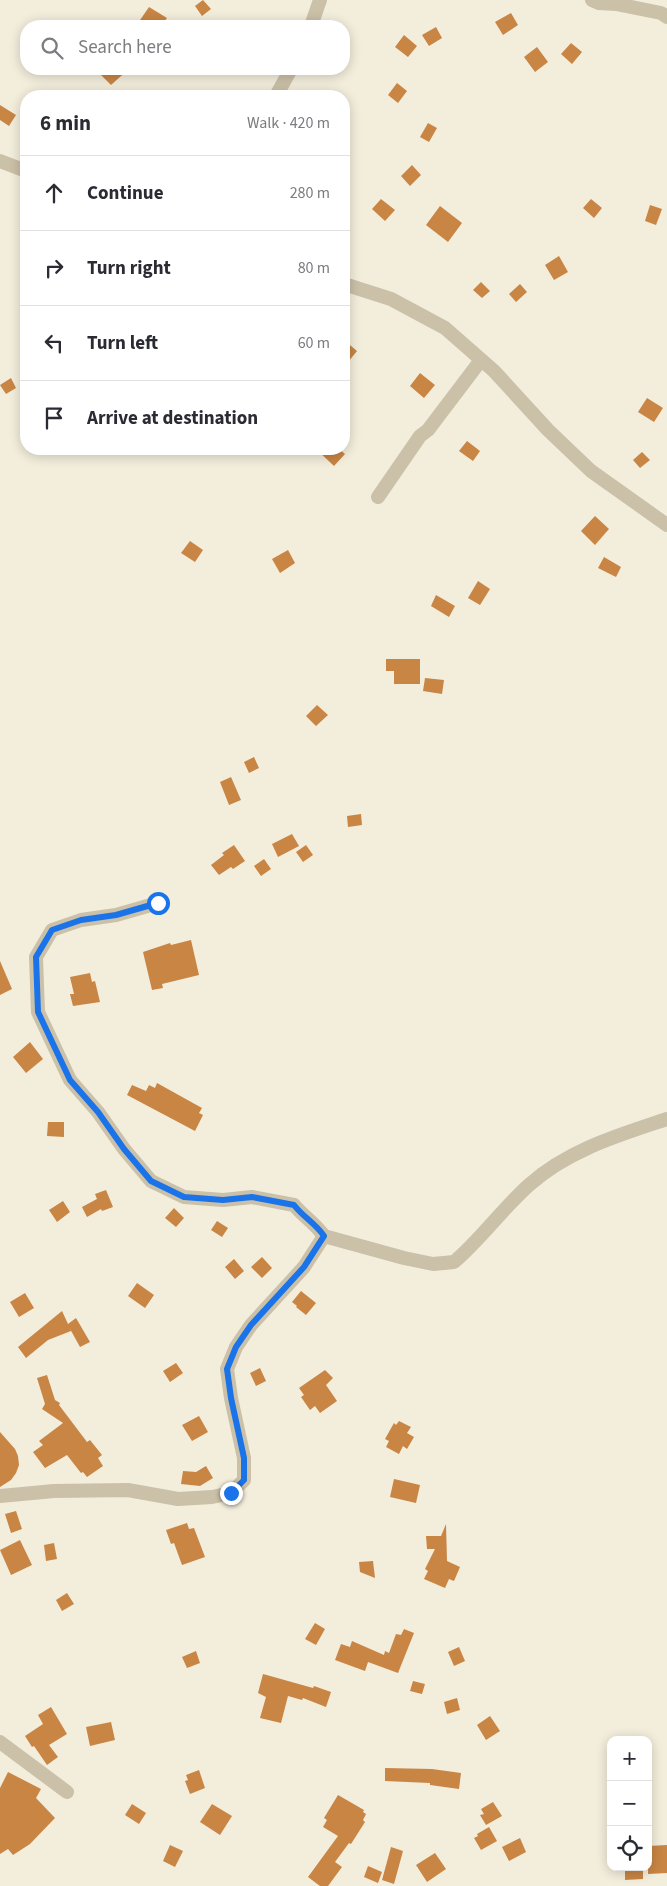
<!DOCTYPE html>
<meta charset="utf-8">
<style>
body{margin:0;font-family:"Source Sans 3",sans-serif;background:#f7f7f7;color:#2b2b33}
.controls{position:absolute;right:15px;bottom:15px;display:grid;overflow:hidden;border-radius:10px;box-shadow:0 2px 12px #0003}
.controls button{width:45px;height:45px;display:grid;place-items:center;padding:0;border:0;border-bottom:1px solid #e1e1e2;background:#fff;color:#2b2b33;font:25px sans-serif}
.stop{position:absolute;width:15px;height:15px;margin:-11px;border:4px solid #1a73e8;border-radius:50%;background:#fff}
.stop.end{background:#1a73e8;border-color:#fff;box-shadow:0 1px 5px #0008}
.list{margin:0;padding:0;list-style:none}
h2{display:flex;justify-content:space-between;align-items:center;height:65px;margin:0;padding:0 20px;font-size:21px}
h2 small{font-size:16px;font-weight:400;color:#7c7c81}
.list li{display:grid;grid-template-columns:32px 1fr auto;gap:15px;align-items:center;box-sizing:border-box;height:75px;padding:0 20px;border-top:1px solid #e1e1e2}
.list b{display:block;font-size:19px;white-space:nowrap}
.list em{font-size:16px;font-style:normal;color:#7c7c81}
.icon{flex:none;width:28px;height:28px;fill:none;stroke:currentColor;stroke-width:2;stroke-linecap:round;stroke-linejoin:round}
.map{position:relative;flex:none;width:667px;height:1886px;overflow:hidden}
.search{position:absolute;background:#fff;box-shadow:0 2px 12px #0003;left:20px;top:20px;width:330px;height:55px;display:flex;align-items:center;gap:12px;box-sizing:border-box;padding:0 18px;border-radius:20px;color:#7c7c81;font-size:19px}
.panel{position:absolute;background:#fff;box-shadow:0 2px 12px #0003;left:20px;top:90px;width:330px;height:365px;border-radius:20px}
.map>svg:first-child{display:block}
.building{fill:#c88544}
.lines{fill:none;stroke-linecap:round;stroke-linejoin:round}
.minor{stroke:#cbc0a8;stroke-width:14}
.route{stroke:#1a73e8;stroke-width:6}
</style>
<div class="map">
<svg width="667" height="1886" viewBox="0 0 667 1886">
<rect width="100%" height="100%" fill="#f3eddc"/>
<!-- building -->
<path class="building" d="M203,0L211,9L202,16L195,6Z
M149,7L167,18L161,26H136Z
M511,13L518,25L503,35L495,22Z
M436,27L442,38L429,46L422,35Z
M404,35L417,46L408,57L395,47Z
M571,43L582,52L572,64L561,54Z
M537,47L548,62L535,72L524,57Z
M95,69H129L111,85Z
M397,83L407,91L398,103L388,95Z
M0,105L16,115L9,126L0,120Z
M428,123L437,128L429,142L420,137Z
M412,165L421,175L410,186L401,176Z
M381,199L395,210L385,221L372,209Z
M591,199L602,208L594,218L583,208Z
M650,205L662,209L656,225L645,221Z
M440,206L462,223L448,242L426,225Z
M559,256L568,272L554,280L545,265Z
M481,282L490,291L482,298L473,290Z
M520,284L527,292L516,302L509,294Z
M344,340L357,351L344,367Z
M420,373L435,385L424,398L410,386Z
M11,378L16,388L6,394L0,385Z
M647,398L663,408L654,422L638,412Z
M467,441L480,451L473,461L459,451Z
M316,449H339L345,454L334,466Z
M642,452L650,460L640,468L633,460Z
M595,516L609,529L595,545L581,531Z
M190,541L203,550L195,562L181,553Z
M288,550L295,563L280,573L272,559Z
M604,557L621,567L616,577L598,568Z
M478,581L490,589L480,605L468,598Z
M436,595L455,606L449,617L431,606Z
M386,659H420V684H394V671H386Z
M425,678L444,680L442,694L423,691Z
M317,705L328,715L316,726L306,716Z
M254,757L259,768L249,773L244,762Z
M231,777L241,800L229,805L220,782Z
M361,814L362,825L348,827L347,816Z
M292,834L299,846L278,857L272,844Z
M234,845L245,861L233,869L231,867L219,875L211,865L224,855L222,853Z
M306,845L313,855L303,862L296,852Z
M264,859L271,869L261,876L254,866Z
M191,940L199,975L162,984L163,988L152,990L143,952L170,943L171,945Z
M0,961L12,989L0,995Z
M90,973L92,982L95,981L100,1002L73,1006L70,994H74L70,977Z
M30,1042L43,1059L26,1073L13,1057Z
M157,1083L202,1108L199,1113L203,1115L195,1131L127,1095L132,1085L146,1091L149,1085L155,1088Z
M48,1122H64V1137L47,1136Z
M106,1190L113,1207L102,1211L101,1209L87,1217L82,1207L97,1199L95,1194Z
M63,1201L70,1212L57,1222L49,1210Z
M174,1208L184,1218L176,1227L165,1218Z
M217,1221L228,1228L222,1237L211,1230Z
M262,1257L272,1268L262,1278L251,1267Z
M234,1259L244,1271L235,1279L225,1267Z
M137,1283L154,1295L145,1308L128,1296Z
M301,1291L316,1303L306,1315L296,1307L297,1306L292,1302Z
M25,1293L34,1308L19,1317L10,1302Z
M62,1311L68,1324L76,1318L90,1342L80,1347L69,1327L71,1331L48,1340L26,1358L18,1347Z
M176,1363L183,1373L170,1382L163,1371Z
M260,1368L266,1381L256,1386L250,1373Z
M325,1370L333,1378L326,1385L337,1401L320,1413L315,1406L310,1410L301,1397L304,1395L299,1388Z
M47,1375L55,1400L60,1403L59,1405L87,1442L90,1440L102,1455L98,1458L103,1466L87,1477L83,1472L81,1473L67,1455L45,1468L33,1452L43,1445L39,1441L63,1423L42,1409L45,1404L37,1378Z
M199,1416L208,1432L192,1441L182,1425Z
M399,1421L411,1427L407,1433L414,1437L407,1449L403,1446L399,1454L386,1447L389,1441L385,1439L394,1423L396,1425Z
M0,1432L15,1449L18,1456L19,1465L16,1473L11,1480L0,1487Z
M206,1466L213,1478L200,1486L181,1484L183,1471L196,1472Z
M394,1479L420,1485L416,1503L390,1497Z
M16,1511L22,1529L11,1533L5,1514Z
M187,1523L189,1529L194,1528L205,1557L182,1565L174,1543L171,1544L166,1530Z
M446,1524L447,1561L460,1567L454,1581L449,1579L445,1588L424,1579L428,1571L425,1569L435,1549H427L426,1536H441Z
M20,1540L32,1565L11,1575L0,1550Z
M54,1543L57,1559L46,1561L44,1545Z
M373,1561L375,1578L360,1572L359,1562Z
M67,1593L74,1604L62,1611L56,1600Z
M315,1623L325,1629L316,1645L305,1639Z
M404,1629L414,1633L398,1673L368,1662L365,1671L335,1660L341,1644L350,1647L352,1641L384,1655L385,1651L389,1653L396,1634L401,1635Z
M459,1647L465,1661L454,1666L448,1652Z
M196,1651L200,1663L187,1668L182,1657Z
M263,1674L313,1688L314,1686L331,1692L326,1707L303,1698L302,1700L288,1696L281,1723L260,1718L266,1697L258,1693Z
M413,1681L425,1684L422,1694L410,1691Z
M457,1698L460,1710L447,1714L444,1702Z
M51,1707L67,1734L49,1745L58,1757L47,1765L34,1746L32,1747L25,1736L43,1724L38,1715Z
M490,1716L500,1731L486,1740L477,1725Z
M111,1722L115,1740L90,1746L86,1727Z
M385,1768L432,1769L461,1773L459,1789L430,1785V1783L385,1781Z
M199,1770L205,1788L190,1794L185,1781L188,1780L186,1775Z
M8,1772L41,1789L36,1798L55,1818L30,1844L13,1855L8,1849L0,1854V1788Z
M338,1795L364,1810L363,1812L366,1814L363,1820L365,1822L351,1844L349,1843L335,1862L342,1867L328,1886H320L308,1877L338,1836L323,1827L327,1820L324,1818Z
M493,1802L502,1816L486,1825L480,1815L484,1814L481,1809Z
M132,1804L146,1813L139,1824L125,1815Z
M212,1804L232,1816L220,1835L200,1822Z
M489,1827L497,1841L481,1850L474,1838L478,1836L477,1834Z
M520,1838L526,1852L509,1861L502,1847Z
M170,1845L183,1851L175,1867L163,1861Z
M667,1845V1873L648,1874V1846Z
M391,1847L403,1851L394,1884L382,1880Z
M435,1853L446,1869L427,1882L416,1865Z
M368,1866L382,1872L378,1883L364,1877Z
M643,1868V1879L625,1880V1869Z"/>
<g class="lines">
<!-- minor -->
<path class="minor" d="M592,0L599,3L616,4L661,13L667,17
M311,26L320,0
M276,96L291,69
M0,161L26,171
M344,284L391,299L445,328L494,371L548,430L591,471L667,525
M378,497L420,436L428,430L481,360
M158,903L116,915L81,920L52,930L36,957L38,1012L70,1080L98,1112L124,1149L151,1181L184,1197L223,1200L252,1197L294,1205C304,1217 315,1223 324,1236
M0,1496L54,1491L128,1490L178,1499L212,1497L231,1493L244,1480V1458L231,1398L227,1369L236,1347L251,1325L304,1267L324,1236L404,1258L433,1264L454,1262C481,1239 502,1209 529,1185C568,1150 619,1135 667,1119
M0,1742L67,1792"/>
</g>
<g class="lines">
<!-- route -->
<path class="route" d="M158,903L116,915L81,920L52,930L36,957L38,1012L70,1080L98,1112L124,1149L151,1181L184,1197L223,1200L252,1197L294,1205C303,1217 315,1223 324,1236L304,1267L251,1325L236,1347L227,1369L231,1398L244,1458V1480L231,1493"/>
</g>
</svg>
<div class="controls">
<button>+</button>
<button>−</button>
<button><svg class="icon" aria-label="locate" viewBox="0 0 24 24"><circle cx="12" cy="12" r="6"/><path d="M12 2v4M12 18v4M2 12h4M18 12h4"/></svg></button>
</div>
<div class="stop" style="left:158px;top:903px"></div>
<div class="stop end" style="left:231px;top:1493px"></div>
<div class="search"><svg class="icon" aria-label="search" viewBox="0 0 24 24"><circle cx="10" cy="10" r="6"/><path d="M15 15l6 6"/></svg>Search here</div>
<section class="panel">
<h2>6 min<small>Walk · 420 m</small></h2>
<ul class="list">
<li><svg class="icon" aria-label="ahead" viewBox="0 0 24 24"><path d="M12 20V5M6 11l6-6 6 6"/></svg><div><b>Continue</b></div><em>280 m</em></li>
<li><svg class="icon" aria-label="right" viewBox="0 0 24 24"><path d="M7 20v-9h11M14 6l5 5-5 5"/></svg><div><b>Turn right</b></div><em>80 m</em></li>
<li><svg class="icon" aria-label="left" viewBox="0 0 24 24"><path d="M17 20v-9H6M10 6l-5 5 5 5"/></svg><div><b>Turn left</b></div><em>60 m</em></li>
<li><svg class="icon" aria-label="arrive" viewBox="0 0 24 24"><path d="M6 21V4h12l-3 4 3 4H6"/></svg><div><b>Arrive at destination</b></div></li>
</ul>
</section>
</div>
